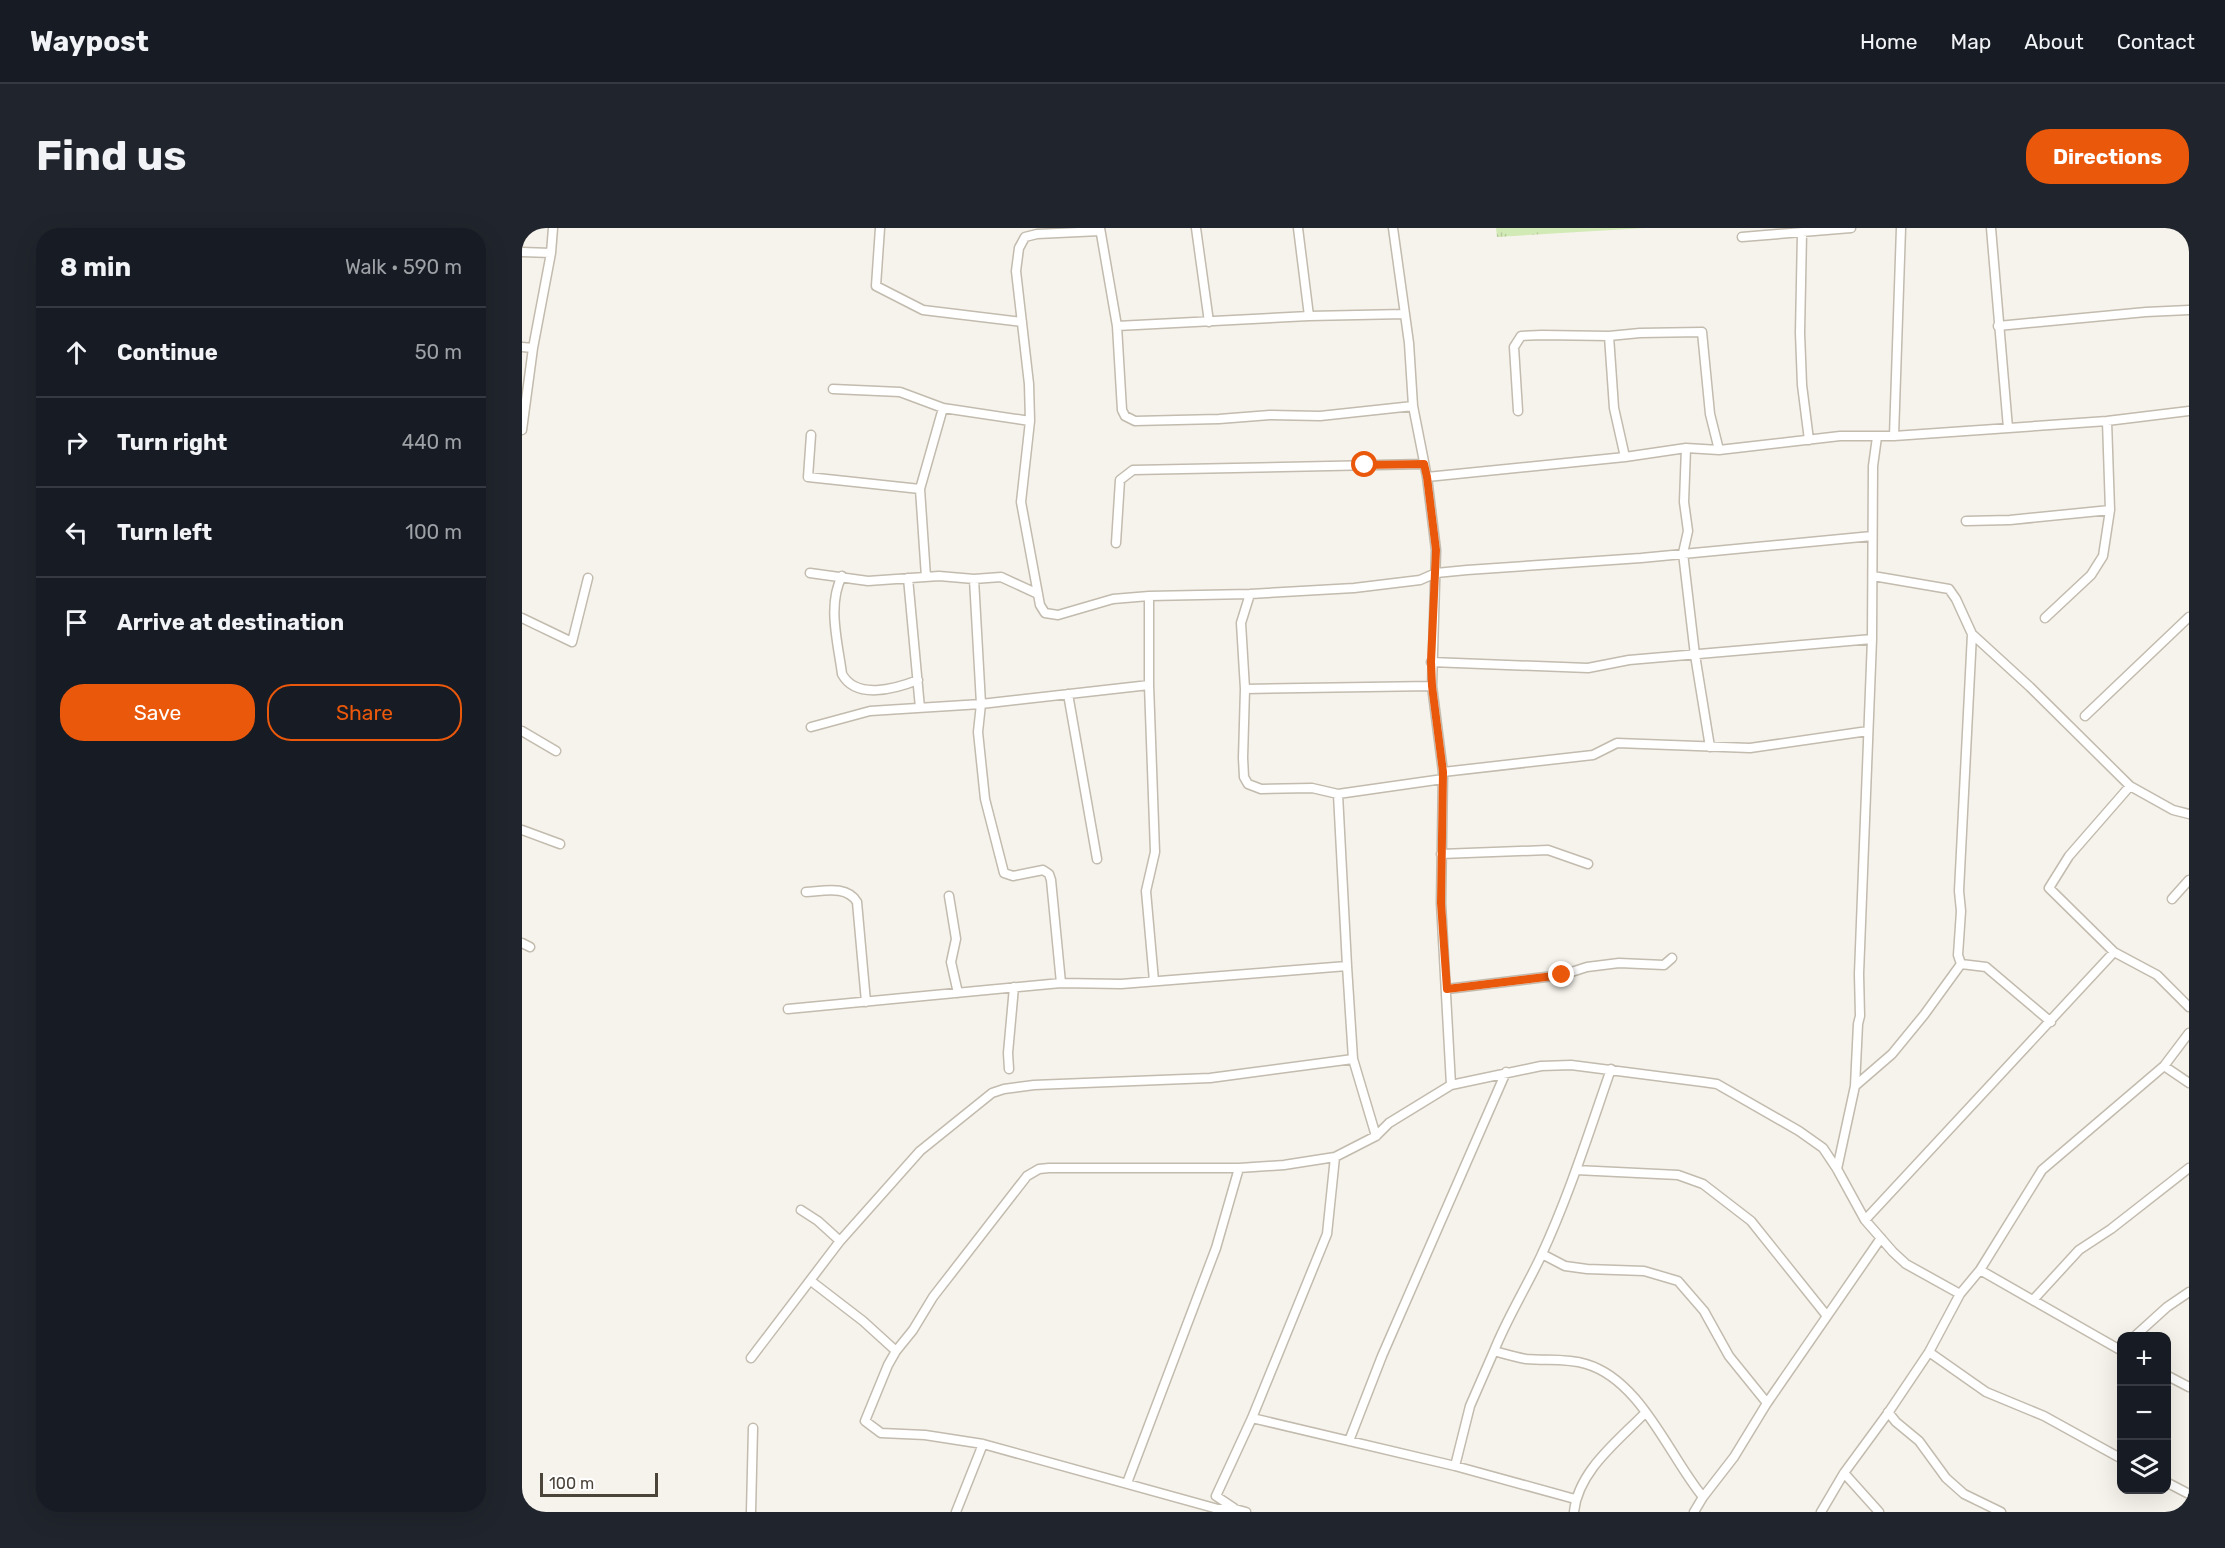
<!DOCTYPE html>
<meta charset="utf-8">
<style>
body{margin:0;font-family:Rubik,sans-serif;background:#20242c;color:#f1f3f6}
.controls{position:absolute;right:18px;bottom:18px;display:grid;overflow:hidden;border-radius:12px;box-shadow:0 6px 24px #0002}
.controls button{width:54px;height:54px;display:grid;place-items:center;padding:0;border:0;border-bottom:2px solid #363941;background:#171b24;color:#f1f3f6;font:30px sans-serif}
.scale{position:absolute;left:18px;bottom:15px;width:118px;box-sizing:border-box;padding-left:6px;border:3px solid #4b4439;border-top:0;font-size:16px;line-height:21px;white-space:nowrap;color:#4b4439;-webkit-text-stroke:4px #fff;paint-order:stroke}
.stop{position:absolute;width:18px;height:18px;margin:-14px;border:4px solid #ea580c;border-radius:50%;background:#fff}
.stop.end{background:#ea580c;border-color:#fff;box-shadow:0 2px 6px #0008}
.list{margin:0;padding:0;list-style:none}
h2{display:flex;justify-content:space-between;align-items:center;height:78px;margin:0;padding:0 24px;font-size:26px}
h2 small{font-size:20px;font-weight:400;color:#9ea1a6}
.list li{display:grid;grid-template-columns:39px 1fr auto;gap:18px;align-items:center;box-sizing:border-box;height:90px;padding:0 24px;border-top:2px solid #363941}
.list b{display:block;font-size:22px;white-space:nowrap}
.list em{font-size:20px;font-style:normal;color:#9ea1a6}
.actions{display:flex;gap:12px;padding:18px 24px}
.actions a{flex:1;padding:14px 0;border:2px solid #ea580c;border-radius:24px;text-align:center;font-size:21px;color:#ea580c}
.actions .main{background:#ea580c;color:#fff}
.icon{flex:none;width:33px;height:33px;fill:none;stroke:currentColor;stroke-width:2;stroke-linecap:round;stroke-linejoin:round}
.map{position:relative;flex:none;width:1667px;height:1284px;overflow:hidden;border-radius:24px}
header{display:flex;align-items:center;gap:36px;box-sizing:border-box;height:84px;padding:0 30px;background:#171b24;border-bottom:2px solid #363941}
header strong{font-size:28px}
nav{display:flex;gap:33px;margin-inline-start:auto;font-size:21px}
.intro{display:flex;align-items:center;justify-content:space-between;box-sizing:border-box;height:144px;padding:0 36px}
h1{margin:0;font-size:42px}
.button{padding:15px 27px;border-radius:24px;background:#ea580c;color:#fff;font-size:21px;font-weight:700}
main{display:flex;gap:36px;padding:0 36px}
aside{flex:1;background:#171b24;border-radius:24px;box-shadow:0 6px 24px #0002}
.map>svg:first-child{display:block}
.grass{fill:url(#grass-tufts)}
.lines{fill:none;stroke-linecap:round;stroke-linejoin:round}
.street-casing{stroke:#c2bbae;stroke-width:11}
.street{stroke:#fff;stroke-width:8}
.route{stroke:#ea580c;stroke-width:8}
</style>
<header>
<strong>Waypost</strong>
<nav><a>Home</a><a>Map</a><a>About</a><a>Contact</a></nav>
</header>
<div class="intro"><h1>Find us</h1><a class="button">Directions</a></div>
<main>
<aside>
<h2>8 min<small>Walk · 590 m</small></h2>
<ul class="list">
<li><svg class="icon" aria-label="ahead" viewBox="0 0 24 24"><path d="M12 20V5M6 11l6-6 6 6"/></svg><div><b>Continue</b></div><em>50 m</em></li>
<li><svg class="icon" aria-label="right" viewBox="0 0 24 24"><path d="M7 20v-9h11M14 6l5 5-5 5"/></svg><div><b>Turn right</b></div><em>440 m</em></li>
<li><svg class="icon" aria-label="left" viewBox="0 0 24 24"><path d="M17 20v-9H6M10 6l-5 5 5 5"/></svg><div><b>Turn left</b></div><em>100 m</em></li>
<li><svg class="icon" aria-label="arrive" viewBox="0 0 24 24"><path d="M6 21V4h12l-3 4 3 4H6"/></svg><div><b>Arrive at destination</b></div></li>
</ul>
<div class="actions"><a class="main">Save</a><a>Share</a></div>
</aside>
<div class="map">
<svg width="1667" height="1284" viewBox="0 0 1667 1284">
<defs>
<pattern id="grass-tufts" width="24" height="20" patternUnits="userSpaceOnUse" patternTransform="scale(1.5)"><rect width="24" height="20" fill="#d2eab5"/><path d="M3 7l-1-3M5 7V3M7 7l1-3M15 17l-1-3M17 17v-4M19 17l1-3" fill="none" stroke="#b6ca9c"/></pattern>
</defs>
<rect width="100%" height="100%" fill="#f6f3ec"/>
<!-- grass -->
<path class="grass" d="M974,0H1123L975,9Z"/>
<g class="lines">
<defs>
<path id="street" d="M358,0L354,58L401,82L500,94
M578,0L595,98L787,88L883,86
M674,0L687,94
M776,0L787,88
M871,0L887,115L891,178L905,249L914,322L910,458L921,544L919,675L929,857
M1469,0L1486,200
M578,3L515,6L503,9L497,20L494,43L507,156L508,193L499,274L518,377L523,385L536,387L591,371L627,368L728,366L832,360L898,352L914,345L945,342L1119,330L1350,308
M1280,5L1278,105L1280,157L1287,212
M1220,9L1329,0
M0,24L29,25
M595,98L600,182L603,188L613,193L697,191L748,187L798,188L891,178
M1476,98L1624,84L1667,82
M1087,108L1092,180L1103,229
M0,119L11,120
M311,161L378,164L421,180L508,193
M996,183L992,119L999,108L1020,107L1087,108L1118,105L1180,104L1188,186L1197,222
M0,202L11,120L29,25L31,0
M289,207L286,249L398,261
M1372,208L1379,0
M1164,220L1162,274L1166,303L1161,325L1173,427L1188,519
M905,249L1103,229L1164,220L1197,222L1318,208H1372L1585,193L1667,183
M1444,293L1488,292L1588,282
M594,315L598,252L611,242L902,236
M288,345L346,353L417,348L452,351L479,349L516,366
M320,348C305,377 316,415 320,446C334,472 373,461 396,452
M404,349L398,261L421,180
M386,350L398,480
M452,351L459,476L456,504L463,571L482,645L491,648L521,642L527,646L529,652L539,755
M728,366L719,395L723,461L721,530L722,549L726,556L739,561L790,560L816,566L825,738
M627,368V457L633,624L624,663L632,753
M0,390L50,414L66,350
M1523,390L1569,347L1581,328L1588,282L1585,193
M1450,406L1508,459L1608,558
M909,434L1066,440L1107,432L1350,411
M723,461L910,458
M546,466L575,631
M1563,488L1667,389
M289,499L348,483L459,476L627,457
M0,503L34,523
M921,544L1071,527L1095,515L1228,520L1346,503
M816,566L921,551
M1667,586L1651,582L1608,558L1547,628L1527,660L1592,724L1635,747L1667,779
M0,602L38,616
M919,626L1026,622L1066,636
M284,664C302,663 325,657 335,674L344,774
M427,668L434,711L429,734L436,765
M1650,671L1667,652
M0,715L8,719
M1439,736L1464,739L1529,794
M925,761L1040,747L1065,739L1097,735L1142,737L1150,730
M266,781L539,755L599,756L825,738L831,831L854,908
M1642,838L1667,855
M487,841L486,825L492,759
M1089,841C1067,904 1047,968 1019,1028C1004,1060 985,1090 972,1123C983,1126 993,1129 1004,1131C1024,1133 1044,1130 1064,1136C1119,1152 1147,1228 1181,1269L1172,1284
M1333,858L1370,826L1402,787L1439,736L1436,727L1439,683L1437,663L1450,406L1434,371L1427,361L1351,348
M1315,941L1333,858L1336,796L1338,788L1337,746L1350,411L1351,238L1355,209
M1054,942L1156,947L1181,956L1229,993L1305,1088
M279,982L296,993L318,1013
M1343,992L1592,724
M1020,1026L1043,1038L1065,1041L1122,1043L1156,1053L1182,1083L1207,1128L1245,1175
M1458,1042L1600,1123
M289,1053L341,1093L374,1123
M1512,1071L1557,1022L1589,1001L1667,940
M1613,1108L1645,1079L1667,1064
M1407,1124L1464,1164L1522,1188L1600,1231
M229,1130L318,1013L398,923L470,865L482,861L512,857L688,850L831,831
M1644,1147L1667,1159
M1366,1184L1374,1194L1397,1213L1424,1250L1442,1266L1479,1284
M730,1190L933,1238L1053,1271
M827,1213L860,1128L984,844
M933,1238L948,1178L972,1123
M1322,1245L1357,1284
M1644,1254L1667,1266
M605,1255L694,1020L717,940
M1181,1269L1212,1229L1245,1175L1359,1010
M712,1280L694,1268L730,1190L805,1006L813,929
M229,1284L231,1200
M434,1284L461,1216
M724,1284L713,1281H696L461,1216L403,1207L359,1205L343,1193L366,1137L374,1123L391,1102L411,1069L505,948L517,941L527,940H717L762,937L813,929L854,908L867,895L929,857L1019,838L1049,837L1181,854L1195,856L1277,903L1301,920L1315,941L1343,992L1371,1024L1384,1036L1438,1066
M1052,1284C1056,1243 1096,1213 1123,1185
M1299,1284L1322,1245L1366,1185L1407,1124L1438,1066L1458,1042L1520,942L1642,838L1667,805"/>
</defs>
<!-- street casing -->
<use href="#street" class="street-casing"/>
<!-- street -->
<use href="#street" class="street"/>
</g>
<g class="lines">
<!-- route -->
<path class="route" d="M843,237L902,236L905,249L914,322L909,434L910,458L921,544L919,675L925,761L1040,747"/>
</g>
</svg>
<div class="controls">
<button>+</button>
<button>−</button>
<button><svg class="icon" aria-label="layers" viewBox="0 0 24 24"><path d="M12 4l9 5-9 5-9-5zM3 14l9 5 9-5"/></svg></button>
</div>
<div class="scale">100 m</div>
<div class="stop" style="left:843px;top:237px"></div>
<div class="stop end" style="left:1040px;top:747px"></div>
</div>
</main>
